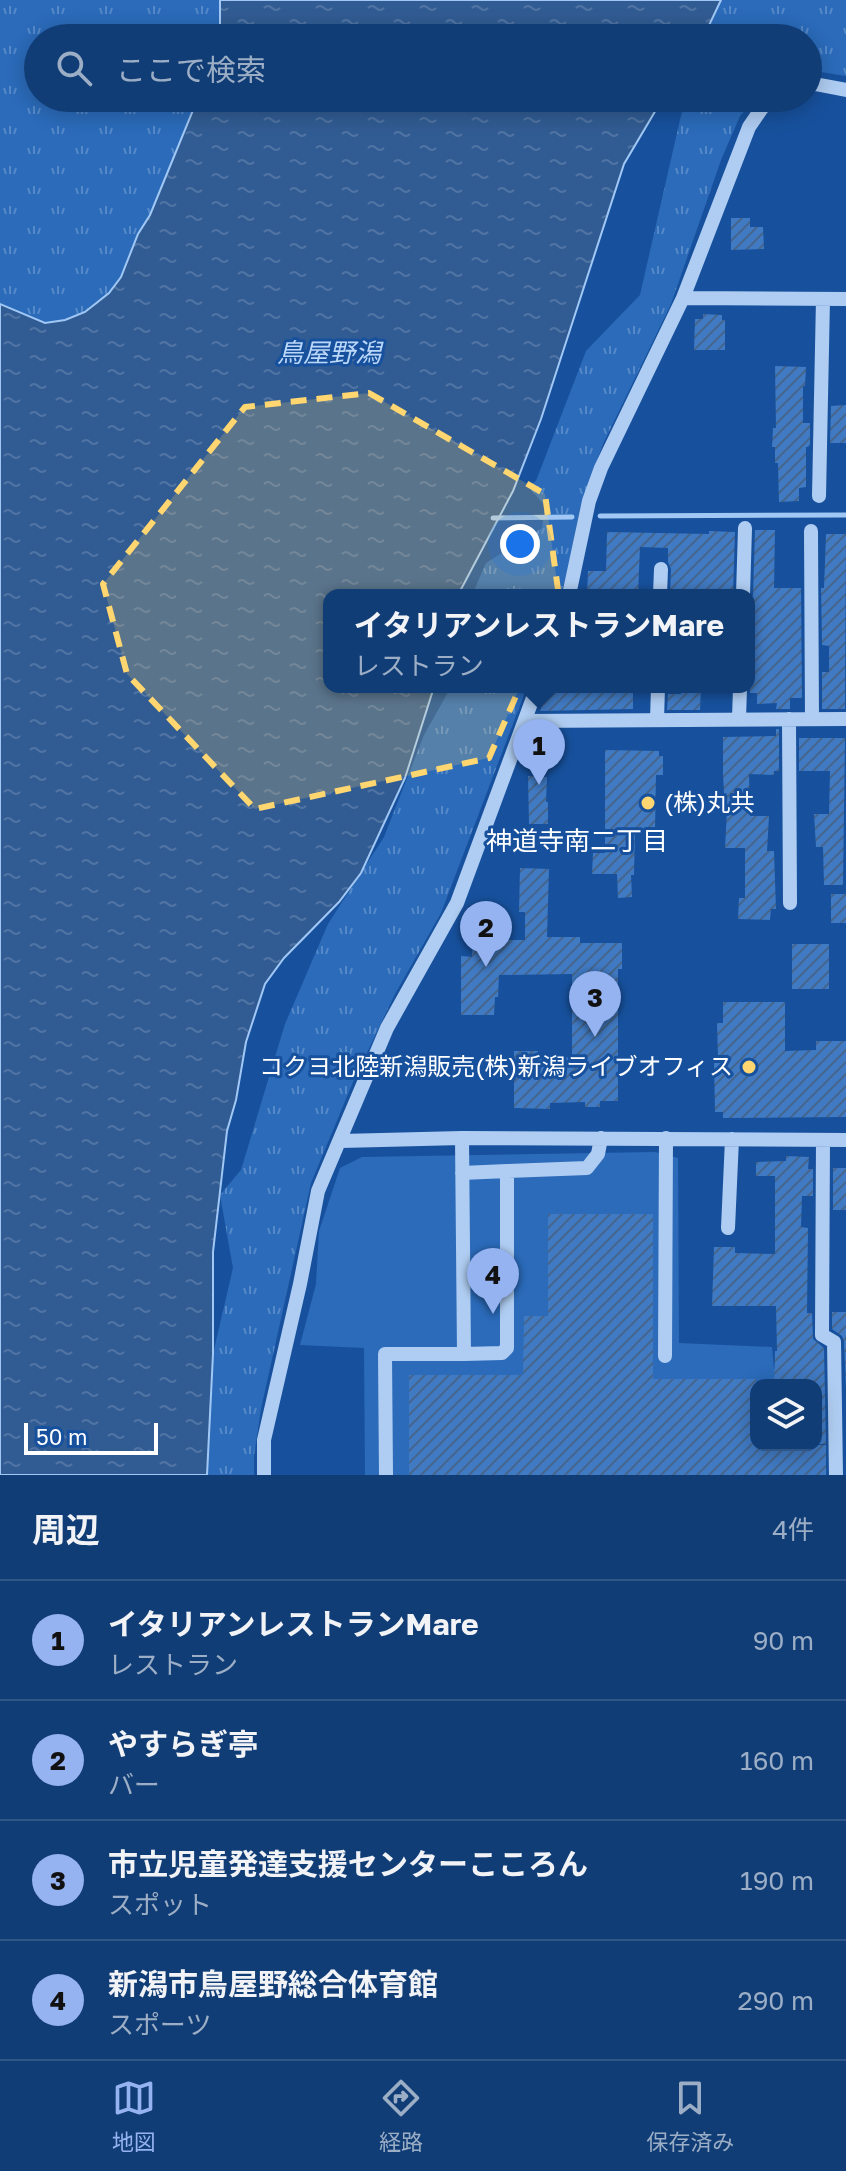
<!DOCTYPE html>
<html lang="ja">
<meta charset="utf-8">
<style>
body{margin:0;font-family:"Golos Text","Noto Sans JP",sans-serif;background:#1a447b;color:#f1f3f6}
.controls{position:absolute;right:24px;bottom:24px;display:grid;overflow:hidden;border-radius:16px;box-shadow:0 4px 20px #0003}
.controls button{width:72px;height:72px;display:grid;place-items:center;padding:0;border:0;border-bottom:2px solid #305688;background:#113d76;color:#f1f3f6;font:40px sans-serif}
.scale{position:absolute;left:24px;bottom:20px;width:134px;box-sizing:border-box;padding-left:8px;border:4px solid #fff;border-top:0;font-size:22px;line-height:28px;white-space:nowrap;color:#fff;-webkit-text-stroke:6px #17519d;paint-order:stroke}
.you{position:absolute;left:520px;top:544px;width:28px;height:28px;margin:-20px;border:6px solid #fff;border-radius:50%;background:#1a73e8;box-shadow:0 0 0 12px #1a73e833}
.badge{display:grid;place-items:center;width:52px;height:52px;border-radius:50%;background:#95b2f1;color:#111;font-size:26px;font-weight:700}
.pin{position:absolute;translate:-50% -66px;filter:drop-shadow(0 2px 4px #0008)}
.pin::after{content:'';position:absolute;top:42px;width:28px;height:24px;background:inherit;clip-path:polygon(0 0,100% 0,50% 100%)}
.popup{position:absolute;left:323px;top:589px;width:432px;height:104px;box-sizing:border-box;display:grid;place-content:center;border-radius:16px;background:#113d76;filter:drop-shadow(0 2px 6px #0005);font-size:26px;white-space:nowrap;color:#9caec5}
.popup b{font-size:30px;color:#f1f3f6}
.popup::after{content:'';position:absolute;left:50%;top:100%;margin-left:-16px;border:16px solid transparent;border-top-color:#113d76}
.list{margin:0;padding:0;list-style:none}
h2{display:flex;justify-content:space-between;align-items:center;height:104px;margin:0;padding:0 32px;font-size:34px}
h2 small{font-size:26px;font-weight:400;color:#9caec5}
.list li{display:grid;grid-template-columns:52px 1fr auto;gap:24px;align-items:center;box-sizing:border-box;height:120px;padding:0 32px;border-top:2px solid #305688}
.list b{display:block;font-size:30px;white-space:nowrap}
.list p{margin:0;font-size:26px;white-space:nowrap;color:#9caec5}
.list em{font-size:26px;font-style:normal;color:#9caec5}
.icon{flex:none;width:44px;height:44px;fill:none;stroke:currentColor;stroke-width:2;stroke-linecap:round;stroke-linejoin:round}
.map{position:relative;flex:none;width:846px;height:1475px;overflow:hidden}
.search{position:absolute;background:#113d76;box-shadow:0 4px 20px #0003;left:24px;right:24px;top:24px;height:88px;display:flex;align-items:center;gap:20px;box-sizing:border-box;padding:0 28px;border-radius:44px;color:#9caec5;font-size:30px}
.sheet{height:584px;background:#113d76}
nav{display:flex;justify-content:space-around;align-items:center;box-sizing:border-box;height:112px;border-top:2px solid #305688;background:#113d76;font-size:22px;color:#9caec5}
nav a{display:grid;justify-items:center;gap:4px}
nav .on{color:#95b2f1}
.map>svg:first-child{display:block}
.grass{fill:url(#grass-tufts)}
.pitch{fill:#2b6bba}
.water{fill:url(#water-ripples);stroke:#a1c8f5;stroke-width:2}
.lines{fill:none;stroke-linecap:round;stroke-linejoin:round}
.stream{stroke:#a1c8f5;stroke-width:5}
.building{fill:url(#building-hatch)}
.minor{stroke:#afcdf2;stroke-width:14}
.marked{fill:#ffd670;fill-opacity:0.2;stroke:#ffd670;stroke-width:6;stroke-dasharray:16 10;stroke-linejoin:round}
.poi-dot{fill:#ffd670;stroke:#17519d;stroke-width:3}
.labels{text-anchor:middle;stroke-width:6;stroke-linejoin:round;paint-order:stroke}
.poi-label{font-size:24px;fill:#fff;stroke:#17519d;text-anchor:start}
.water-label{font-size:26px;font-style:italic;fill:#bbd7f9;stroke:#17519d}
.neighbourhood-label{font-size:26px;fill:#fff;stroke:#17519d}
</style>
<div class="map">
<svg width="846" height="1475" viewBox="0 0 846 1475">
<defs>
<pattern id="grass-tufts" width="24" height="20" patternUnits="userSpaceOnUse" patternTransform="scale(2)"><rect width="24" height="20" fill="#2b6bba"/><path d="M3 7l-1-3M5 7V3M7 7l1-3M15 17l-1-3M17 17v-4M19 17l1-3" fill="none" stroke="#5589c8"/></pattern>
<pattern id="water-ripples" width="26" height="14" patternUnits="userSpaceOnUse" patternTransform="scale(2)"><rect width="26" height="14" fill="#315c93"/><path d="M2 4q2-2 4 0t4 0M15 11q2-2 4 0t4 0" fill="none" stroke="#5074a3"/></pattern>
<pattern id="building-hatch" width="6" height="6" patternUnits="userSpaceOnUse" patternTransform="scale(2)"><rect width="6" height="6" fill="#407ac3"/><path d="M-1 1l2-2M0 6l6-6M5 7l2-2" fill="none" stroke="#45658d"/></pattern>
</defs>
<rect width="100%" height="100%" fill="#17519d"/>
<!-- grass -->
<path class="grass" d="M0,0H220V38H38V98H198L150,215L138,234L121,277L109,293L85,311L65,320L44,323L0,304Z
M721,0H846V76L808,70V38H702Z
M685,98H757L740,116L721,160L671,304L603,444L580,508L566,579L560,595H472L486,563L542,528L545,506L528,486L536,481L586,351L640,295Z
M451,687H527L441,913L395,994L353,1082L311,1183L261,1409L254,1456V1475H207L213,1354L233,1268L220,1195L241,1170L285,1024L328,924L384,837L424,735Z"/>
<!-- pitch -->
<path class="pitch" d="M655,1152L678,1158L679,1343L772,1347L774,1369L789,1370V1385H756V1445L789,1475H365L364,1348L300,1345L316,1284L319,1231L340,1168L362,1157Z"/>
<!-- water -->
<path class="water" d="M220,0H721L703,38H220Z
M198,98H663L624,164L541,419L513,491L458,595H329V687H434L405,778L361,873L339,902L284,958L265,984L246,1042L236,1100L227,1131L213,1252V1354L207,1475H0V304L45,323L65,320L85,312L109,293L121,277L138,234L150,215Z"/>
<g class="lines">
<!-- stream -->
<path class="stream" d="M600,516L846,515
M493,518L572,517"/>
</g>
<!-- building -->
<path class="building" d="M731,218H750V227H763L764,249L731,250Z
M703,314L722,315V320H725V350H694L695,319H703Z
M775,366L806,367L805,386H803V423H810V444L808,447H806V487L799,488V501L779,502L778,463H775V447H772L773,428H776Z
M846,405V443H830L831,406Z
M755,530H775L774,588H801L802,698H790V709H776L777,703L757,704V693H750L749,603L753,595Z
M709,531L735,532L733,595H670L671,569L668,562V548L640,547L638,595H587L588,571H606L607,532L709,534Z
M826,534H846L845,709H822V672H829V646L822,645L821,588H824Z
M633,687V709L540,711L549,689Z
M681,687H701L700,710H667L668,694H681Z
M776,729H779V771H774V775L749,774L750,816H769L767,851H774L776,909H771L770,920L738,919L739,898H745V848H725L727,811H725L723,774V737L776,736Z
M799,738H845L843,885H824L823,847H816L814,814H829L830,771H799Z
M605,750L659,751V756H663V775H656L655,831L635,830L634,875H631L632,897L618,898L617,874H592L593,853H605Z
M528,776L547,777L546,802H548V824H529Z
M520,868L549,869L547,937H580V943H622V969H618V1101H600V1107H585V1102L550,1103V1109L514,1108V1051H538V1057H572V974L499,975L498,997H495L494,1015H461V956L472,957L473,940H525V912H519Z
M831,894H846V923H831Z
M792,944H829V989H792Z
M723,1002H785V1051L816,1050V1041H846V1117L723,1118V1112H715L714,1058H718L717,1023H723Z
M786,1156L809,1157L808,1169H813V1196H802L801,1227L808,1228L807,1313H812L813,1339L824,1348L826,1444H816V1385H774L775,1351H777L776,1306H712L714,1247H735V1253L775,1254V1176H756V1162L786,1161Z
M833,1168H846V1210H833Z
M548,1214H653V1379H756V1445H826V1475H409V1375H523L524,1316H548Z
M832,1312H846V1390L844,1341L842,1336L832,1329Z"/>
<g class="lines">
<!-- minor -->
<path class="minor" d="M808,85L815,84L846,90
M683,298L846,299
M819,496L823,299
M811,531L812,719
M569,595L589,501L601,468L683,298L749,127L762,108L773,98
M660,595L661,569
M743,595L745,528
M739,719L740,687
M789,719L790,903
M657,720L658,687
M525,721L846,719
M462,1138L464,1354L502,1353L507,1348V1171L587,1168L598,1154L601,1138
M823,1140L822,1335L834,1342L836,1475
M341,1141L462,1138L846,1140
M462,1173L507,1171
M728,1228L732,1139
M665,1356L666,1138
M264,1475V1440L300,1284L318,1191L387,1028L457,903L537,687
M386,1475L385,1354H464"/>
</g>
<!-- marked area -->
<path class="marked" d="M369,393L545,494L559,597L489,758L255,809L127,674L103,584L245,407Z"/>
<!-- markers -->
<g class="poi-dot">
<circle cx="648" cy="803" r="8"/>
<circle cx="749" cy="1067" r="8"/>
</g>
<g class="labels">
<!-- poi labels -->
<g class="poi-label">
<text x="664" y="811">(株)丸共</text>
<text x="733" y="1075" text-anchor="end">コクヨ北陸新潟販売(株)新潟ライブオフィス</text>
</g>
<!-- water labels -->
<g class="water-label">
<text x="329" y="362">鳥屋野潟</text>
</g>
<!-- neighbourhood labels -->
<g class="neighbourhood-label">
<text x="577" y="850">神道寺南二丁目</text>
</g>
</g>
</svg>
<div class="controls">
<button><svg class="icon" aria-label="layers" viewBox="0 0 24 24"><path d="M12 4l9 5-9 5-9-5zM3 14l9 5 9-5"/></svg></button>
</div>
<div class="scale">50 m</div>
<div class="you"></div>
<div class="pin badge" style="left:539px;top:785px">1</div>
<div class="popup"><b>イタリアンレストランMare</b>レストラン</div>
<div class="pin badge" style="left:486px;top:967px">2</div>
<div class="pin badge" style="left:595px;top:1037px">3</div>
<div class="pin badge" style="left:493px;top:1314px">4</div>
<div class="search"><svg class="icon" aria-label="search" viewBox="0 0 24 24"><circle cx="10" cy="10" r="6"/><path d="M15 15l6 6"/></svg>ここで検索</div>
</div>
<section class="sheet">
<h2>周辺<small>4件</small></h2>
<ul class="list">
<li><span class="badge">1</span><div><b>イタリアンレストランMare</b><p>レストラン</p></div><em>90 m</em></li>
<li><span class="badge">2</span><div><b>やすらぎ亭</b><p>バー</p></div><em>160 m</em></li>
<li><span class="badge">3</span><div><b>市立児童発達支援センターこころん</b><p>スポット</p></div><em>190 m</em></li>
<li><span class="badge">4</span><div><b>新潟市鳥屋野総合体育館</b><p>スポーツ</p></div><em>290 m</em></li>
</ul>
</section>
<nav>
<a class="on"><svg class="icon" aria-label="map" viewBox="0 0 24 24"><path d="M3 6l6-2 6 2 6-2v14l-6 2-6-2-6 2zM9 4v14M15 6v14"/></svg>地図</a>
<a><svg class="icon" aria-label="directions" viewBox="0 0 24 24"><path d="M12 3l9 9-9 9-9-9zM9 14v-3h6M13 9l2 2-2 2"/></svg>経路</a>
<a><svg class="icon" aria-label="saved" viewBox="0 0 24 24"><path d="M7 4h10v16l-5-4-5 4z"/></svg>保存済み</a>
</nav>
